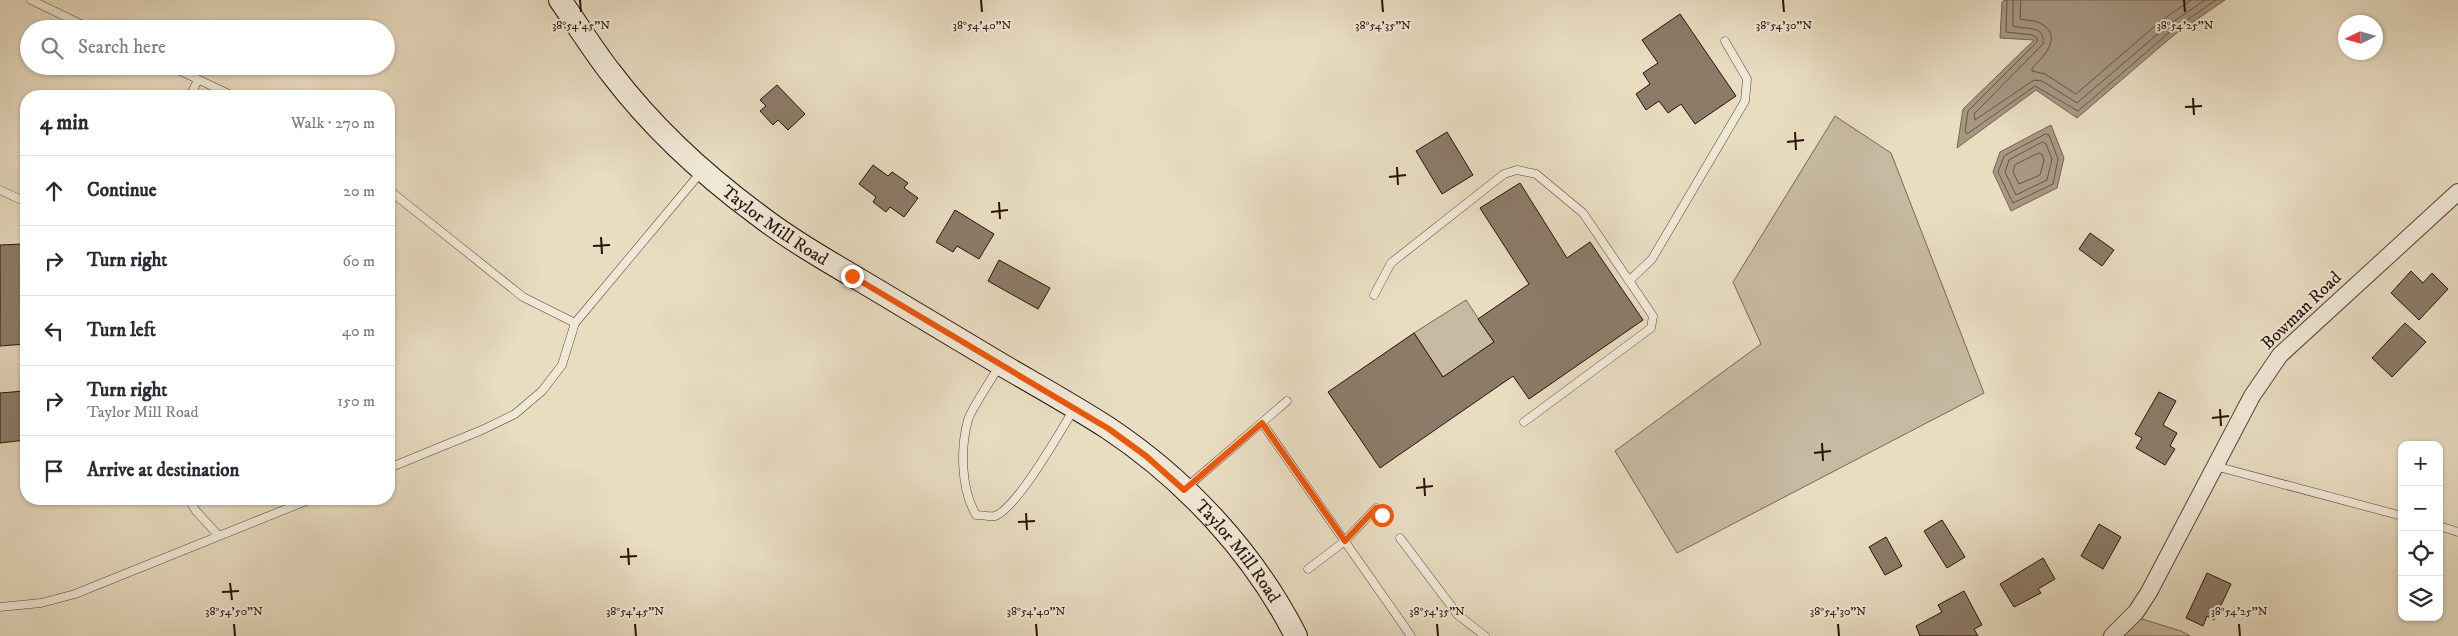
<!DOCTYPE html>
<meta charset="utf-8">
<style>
body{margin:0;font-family:"IM FELL DW Pica",serif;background:#f7f7f7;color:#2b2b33}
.controls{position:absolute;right:15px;bottom:15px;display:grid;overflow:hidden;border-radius:10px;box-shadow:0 1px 4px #0004}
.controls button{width:45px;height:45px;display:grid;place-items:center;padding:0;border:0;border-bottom:1px solid #e1e1e2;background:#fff;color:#2b2b33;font:25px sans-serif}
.compass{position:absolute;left:2338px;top:15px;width:45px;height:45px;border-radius:50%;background:#fff;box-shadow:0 1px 4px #0004;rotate:265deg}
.stop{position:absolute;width:15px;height:15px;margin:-11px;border:4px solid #ea580c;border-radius:50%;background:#fff}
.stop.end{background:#ea580c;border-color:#fff;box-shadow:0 1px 5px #0008}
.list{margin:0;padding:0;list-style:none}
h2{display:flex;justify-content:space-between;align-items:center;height:65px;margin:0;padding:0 20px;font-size:21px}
h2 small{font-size:16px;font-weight:400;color:#7c7c81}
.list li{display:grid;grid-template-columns:32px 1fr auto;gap:15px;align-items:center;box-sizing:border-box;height:70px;padding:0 20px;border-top:1px solid #e1e1e2}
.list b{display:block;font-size:19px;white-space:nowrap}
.list p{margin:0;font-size:16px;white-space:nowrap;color:#7c7c81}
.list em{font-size:16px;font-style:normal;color:#7c7c81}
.icon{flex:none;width:28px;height:28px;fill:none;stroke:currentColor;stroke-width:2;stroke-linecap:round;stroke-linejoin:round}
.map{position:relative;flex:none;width:2458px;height:636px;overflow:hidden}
.search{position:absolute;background:#fff;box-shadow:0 1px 4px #0004;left:20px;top:20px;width:375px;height:55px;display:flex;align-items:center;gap:12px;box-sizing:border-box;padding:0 18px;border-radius:28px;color:#7c7c81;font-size:19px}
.panel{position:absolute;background:#fff;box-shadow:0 1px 4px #0004;left:20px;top:90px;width:375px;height:415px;border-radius:20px}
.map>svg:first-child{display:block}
.green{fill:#c7baa2;stroke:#786656}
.water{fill:#a79783;stroke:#746253}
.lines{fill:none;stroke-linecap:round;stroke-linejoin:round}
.shore{stroke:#685446;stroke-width:1}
.building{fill:#8c7b69;stroke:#28120a}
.service-casing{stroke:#584438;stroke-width:9}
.minor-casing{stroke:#584438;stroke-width:18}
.secondary-casing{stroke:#28120a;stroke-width:24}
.service{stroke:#f0e8d7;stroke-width:8}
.minor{stroke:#f0e8d7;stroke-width:16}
.secondary{stroke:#f0e8d7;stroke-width:22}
.route{stroke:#ea580c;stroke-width:6}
.ticks{fill:none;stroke:#28120a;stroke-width:2}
.labels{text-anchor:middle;stroke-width:4;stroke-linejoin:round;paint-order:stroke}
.street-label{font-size:18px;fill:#28120a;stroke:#f0e8d7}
.ticks-label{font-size:12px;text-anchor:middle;fill:#28120a;stroke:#f0e8d7;stroke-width:4;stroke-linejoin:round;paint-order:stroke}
</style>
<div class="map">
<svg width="2458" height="636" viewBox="0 0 2458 636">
<rect width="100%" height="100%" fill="#e8dcc1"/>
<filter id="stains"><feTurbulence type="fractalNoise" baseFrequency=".004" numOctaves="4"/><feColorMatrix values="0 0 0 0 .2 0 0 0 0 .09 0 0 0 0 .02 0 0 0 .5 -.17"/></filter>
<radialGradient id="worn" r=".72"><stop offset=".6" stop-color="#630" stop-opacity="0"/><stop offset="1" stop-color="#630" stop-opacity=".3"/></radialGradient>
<!-- green -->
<path class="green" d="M1835,116L1891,153L1984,393L1677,553L1615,451L1761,344L1733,282Z
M1466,300L1494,342L1443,377L1414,333Z
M2132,616L2181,631L2190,636H2112Z"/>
<!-- water -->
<path class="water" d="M2004,0H2225L2174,35L2077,118L2036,90L1957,148L1963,109L2034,40L2000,38L2002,2Z
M2051,125L2064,158L2057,188L2011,211L1993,172L2000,152Z"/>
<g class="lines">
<!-- shore -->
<path class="shore" d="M2007,0L2006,32L2033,35L2037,38V42L1968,111L1965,131L1967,134L2035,86L2078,111L2171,31L2216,0
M2013,0V26C2025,30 2045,24 2043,44L1974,114L1975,120L2034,80L2042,81L2077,103L2167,26L2205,0
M2021,0L2020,19C2027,21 2034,20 2040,23C2064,35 2044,57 2032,68V71L2045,74L2076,94L2162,20L2191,0
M2046,134L2049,135L2058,159L2053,184L2013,203L1998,172L2004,156Z
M2043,142L2046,144L2052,159L2047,180L2016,195L2005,172L2009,160Z
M2039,153L2042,154L2044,160L2040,175L2019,184L2013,172L2015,165Z"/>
</g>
<!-- building -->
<path class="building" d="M1680,14L1736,96L1695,124L1681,104L1668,113L1659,101L1646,110L1636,94L1650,84L1643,73L1658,63L1642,40Z
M777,85L805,114L788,130L778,120L773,125L760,111L766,106L760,100Z
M1447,132L1473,175L1442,194L1416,151Z
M873,165L888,176L892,172L908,183L904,188L918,198L904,217L890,207L886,212L873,202L876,197L859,184Z
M1520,183L1567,258L1590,242L1643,320L1529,399L1513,376L1380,468L1328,392L1414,333L1443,377L1494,342L1478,319L1529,284L1480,208Z
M955,210L994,234L979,259L957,246L953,252L936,242Z
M2090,233L2114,250L2102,266L2079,249Z
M22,244L24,264H26V344L0,346V245Z
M999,260L1050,288L1038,309L988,281Z
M2411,271L2423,283L2432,273L2448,289L2419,320L2391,293Z
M2405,323L2426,342L2392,377L2372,358Z
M24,391L26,440L0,443V393Z
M2159,392L2176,401L2163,425L2177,433L2170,446L2175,449L2165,465L2136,448L2142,438L2135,434Z
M1942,520L1965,557L1947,568L1924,531Z
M2099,524L2121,537L2103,569L2081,556Z
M1886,537L1902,566L1885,575L1869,547Z
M2043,558L2055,579L2038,589L2041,593L2014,607L2000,584Z
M2207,573L2231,584L2214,620L2207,616L2203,626L2186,618Z
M1964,591L1982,625L1974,629L1978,636H1920L1916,626L1942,612L1938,605Z"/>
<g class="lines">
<defs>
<path id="service" d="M31,0L91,29
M170,66L233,96
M190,96L198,80
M0,190L26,202
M389,190L523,297L575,323
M1629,281L1652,259L1745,101L1747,79L1725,41
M1374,295L1391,263L1504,174L1517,170L1536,174L1583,213L1653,316L1651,328L1524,422
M999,366C992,379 971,409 968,420C960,449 961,489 976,515C982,515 990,517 995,516C1017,508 1060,432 1074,409
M1262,423L1411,636
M2215,466L2402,516
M389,468L482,430L515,414L542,391L562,365L575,323L702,171
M1187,487L1287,401
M189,499L196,511L218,535
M2439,526L2458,532
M1400,538L1458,615L1485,636
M1308,569L1345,541L1376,508L1382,515
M0,607L41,603L75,594L311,499"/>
<path id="minor" d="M2112,636L2136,612L2149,592L2252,396L2280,355L2458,192"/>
<g id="secondary">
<path id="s1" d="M560,0C577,24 593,50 611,73C652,127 703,174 757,214C792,241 831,263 870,286C914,312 958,339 1002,365C1038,386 1074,406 1108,428C1186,480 1254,553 1296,636"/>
</g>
</defs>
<!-- service casing -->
<use href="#service" class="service-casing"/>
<!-- minor casing -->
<use href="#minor" class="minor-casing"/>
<!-- secondary casing -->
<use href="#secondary" class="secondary-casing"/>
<!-- service -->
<use href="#service" class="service"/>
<!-- minor -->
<use href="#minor" class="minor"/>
<!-- secondary -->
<use href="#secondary" class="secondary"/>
</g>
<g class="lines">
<!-- route -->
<path class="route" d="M852,276L1109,429L1146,456L1184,490L1262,423L1345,541L1376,508L1382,515"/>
</g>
<!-- ticks -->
<path class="ticks" d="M580,0L581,12M981,0L982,12M1382,0L1383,12M1783,0L1784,12M2184,0L2185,12M2193,98L2194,115M2185,107L2202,106M1795,132L1796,150M1787,142L1804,140M1397,167L1398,185M1389,177L1406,175M999,202L1000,219M991,212L1008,210M601,237L602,254M593,246L610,245M2220,409L2221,426M2212,418L2229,416M1822,443L1823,461M1814,453L1831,451M1424,478L1425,496M1416,488L1433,486M1026,513L1027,530M1018,522L1035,521M628,548L629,565M620,557L637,556M230,583L232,600M222,592L239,591M234,624L235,636M635,624L636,636M1036,624L1037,636M1437,624L1438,636M1838,624L1839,636M2239,624L2240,636"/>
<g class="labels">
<!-- street labels -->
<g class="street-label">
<text dy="6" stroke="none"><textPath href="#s1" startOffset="314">Taylor Mill Road</textPath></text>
<text transform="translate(2301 310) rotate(-44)" y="6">Bowman Road</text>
<text dy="6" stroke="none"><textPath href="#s1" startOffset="884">Taylor Mill Road</textPath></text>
</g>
</g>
<g class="ticks-label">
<text x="581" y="29">38°54'45"N</text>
<text x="982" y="29">38°54'40"N</text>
<text x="1383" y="29">38°54'35"N</text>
<text x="1784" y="29">38°54'30"N</text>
<text x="2185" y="29">38°54'25"N</text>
<text x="234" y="615">38°54'50"N</text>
<text x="635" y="615">38°54'45"N</text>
<text x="1036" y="615">38°54'40"N</text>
<text x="1437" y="615">38°54'35"N</text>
<text x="1838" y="615">38°54'30"N</text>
<text x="2239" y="615">38°54'25"N</text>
</g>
<rect width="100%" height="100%" filter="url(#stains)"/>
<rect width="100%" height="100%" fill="url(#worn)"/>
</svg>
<div class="controls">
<button>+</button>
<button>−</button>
<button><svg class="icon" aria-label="locate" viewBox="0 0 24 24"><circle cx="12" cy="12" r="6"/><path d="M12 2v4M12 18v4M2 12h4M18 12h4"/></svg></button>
<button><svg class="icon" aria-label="layers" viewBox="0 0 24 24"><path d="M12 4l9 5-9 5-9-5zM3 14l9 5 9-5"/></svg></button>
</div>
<svg class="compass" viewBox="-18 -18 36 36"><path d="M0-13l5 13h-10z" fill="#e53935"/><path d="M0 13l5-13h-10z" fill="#7c7c81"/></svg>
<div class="stop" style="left:1382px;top:515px"></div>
<div class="stop end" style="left:852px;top:276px"></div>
<div class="search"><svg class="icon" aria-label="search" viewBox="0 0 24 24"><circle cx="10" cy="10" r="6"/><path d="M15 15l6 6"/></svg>Search here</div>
<section class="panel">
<h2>4 min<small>Walk · 270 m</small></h2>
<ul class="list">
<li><svg class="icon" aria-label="ahead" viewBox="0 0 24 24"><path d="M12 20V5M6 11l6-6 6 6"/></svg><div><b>Continue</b></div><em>20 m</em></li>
<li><svg class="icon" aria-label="right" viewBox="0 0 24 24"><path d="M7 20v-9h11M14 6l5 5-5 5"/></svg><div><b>Turn right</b></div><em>60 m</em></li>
<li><svg class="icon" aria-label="left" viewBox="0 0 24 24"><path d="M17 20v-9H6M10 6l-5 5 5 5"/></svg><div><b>Turn left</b></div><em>40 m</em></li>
<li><svg class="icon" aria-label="right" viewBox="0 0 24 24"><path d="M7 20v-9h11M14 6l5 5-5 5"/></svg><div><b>Turn right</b><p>Taylor Mill Road</p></div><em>150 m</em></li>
<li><svg class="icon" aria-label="arrive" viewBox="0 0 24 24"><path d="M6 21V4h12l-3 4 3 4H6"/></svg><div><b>Arrive at destination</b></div></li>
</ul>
</section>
</div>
